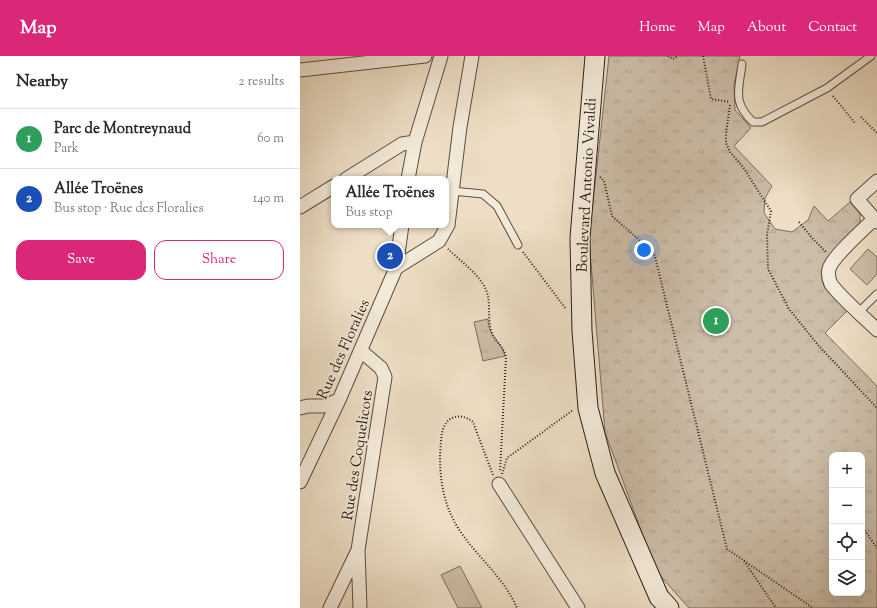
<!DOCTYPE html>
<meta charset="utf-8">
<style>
body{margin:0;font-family:"Sorts Mill Goudy",serif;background:#f2f2f3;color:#2b2b33}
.controls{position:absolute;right:12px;bottom:12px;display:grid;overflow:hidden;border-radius:8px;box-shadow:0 4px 16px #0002}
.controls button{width:36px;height:36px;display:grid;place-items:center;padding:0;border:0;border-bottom:1px solid #e1e1e2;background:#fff;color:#2b2b33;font:20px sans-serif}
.you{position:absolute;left:344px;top:194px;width:14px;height:14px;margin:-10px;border:3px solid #fff;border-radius:50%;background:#1a73e8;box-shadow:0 0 0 6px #1a73e833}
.badge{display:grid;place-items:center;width:26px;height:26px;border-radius:50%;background:#db2777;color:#fff;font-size:13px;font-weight:700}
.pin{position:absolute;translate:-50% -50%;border:2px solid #fff;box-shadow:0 1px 4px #0006}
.popup{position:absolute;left:31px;top:120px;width:118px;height:52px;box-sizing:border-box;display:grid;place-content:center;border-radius:8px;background:#fff;filter:drop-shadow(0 1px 3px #0005);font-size:13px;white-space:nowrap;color:#7c7c81}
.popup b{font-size:15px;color:#2b2b33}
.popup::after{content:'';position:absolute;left:50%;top:100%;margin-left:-8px;border:8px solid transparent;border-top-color:#fff}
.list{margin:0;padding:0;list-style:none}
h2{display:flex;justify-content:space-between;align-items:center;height:52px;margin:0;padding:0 16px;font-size:17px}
h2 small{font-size:13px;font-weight:400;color:#7c7c81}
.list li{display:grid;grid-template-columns:26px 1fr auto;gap:12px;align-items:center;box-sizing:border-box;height:60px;padding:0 16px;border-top:1px solid #e1e1e2}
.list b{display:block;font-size:15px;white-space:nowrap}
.list p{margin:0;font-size:13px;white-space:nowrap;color:#7c7c81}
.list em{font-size:13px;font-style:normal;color:#7c7c81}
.actions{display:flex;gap:8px;padding:12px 16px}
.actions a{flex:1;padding:9px 0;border:1px solid #db2777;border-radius:12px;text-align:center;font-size:14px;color:#db2777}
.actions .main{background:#db2777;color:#fff}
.icon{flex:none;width:22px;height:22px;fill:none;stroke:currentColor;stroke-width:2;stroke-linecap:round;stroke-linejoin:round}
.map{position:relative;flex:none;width:577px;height:552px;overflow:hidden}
header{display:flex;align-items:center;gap:24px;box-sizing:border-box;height:56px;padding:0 20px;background:#db2777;color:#fff}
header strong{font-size:19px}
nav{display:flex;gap:22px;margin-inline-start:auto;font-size:14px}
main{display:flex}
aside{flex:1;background:#fff}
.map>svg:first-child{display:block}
.grass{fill:url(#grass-tufts);stroke:#7c6d60;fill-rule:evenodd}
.garden{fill:#ccbda8;stroke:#7c6d60}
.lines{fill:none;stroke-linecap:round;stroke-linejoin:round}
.lane-casing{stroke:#5c4d43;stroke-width:9}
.street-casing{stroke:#5c4d43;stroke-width:15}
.secondary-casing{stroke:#2c1d18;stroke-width:21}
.path{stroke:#2c1d18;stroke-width:2;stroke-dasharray:1 2;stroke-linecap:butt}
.lane{stroke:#f3ead9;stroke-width:7}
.street{stroke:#f3ead9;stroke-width:13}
.secondary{stroke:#f3ead9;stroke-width:19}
.labels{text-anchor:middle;stroke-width:3;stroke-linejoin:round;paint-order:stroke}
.street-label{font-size:15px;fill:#2c1d18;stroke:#f3ead9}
</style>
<header>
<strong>Map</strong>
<nav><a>Home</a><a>Map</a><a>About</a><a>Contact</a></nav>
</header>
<main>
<aside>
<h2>Nearby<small>2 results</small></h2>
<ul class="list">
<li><span class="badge" style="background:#2e9e5b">1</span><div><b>Parc de Montreynaud</b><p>Park</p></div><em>60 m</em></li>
<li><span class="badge" style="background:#1a4fb4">2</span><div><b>Allée Troënes</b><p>Bus stop · Rue des Floralies</p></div><em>140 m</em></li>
</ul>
<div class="actions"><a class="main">Save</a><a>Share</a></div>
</aside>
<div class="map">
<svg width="577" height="552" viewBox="0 0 577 552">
<defs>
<pattern id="grass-tufts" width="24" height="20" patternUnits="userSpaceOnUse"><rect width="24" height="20" fill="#ccbda8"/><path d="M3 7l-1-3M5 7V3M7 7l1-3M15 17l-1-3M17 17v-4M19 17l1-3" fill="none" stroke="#afa290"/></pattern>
</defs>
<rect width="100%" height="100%" fill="#eddec5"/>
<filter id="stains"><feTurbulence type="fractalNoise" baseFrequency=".005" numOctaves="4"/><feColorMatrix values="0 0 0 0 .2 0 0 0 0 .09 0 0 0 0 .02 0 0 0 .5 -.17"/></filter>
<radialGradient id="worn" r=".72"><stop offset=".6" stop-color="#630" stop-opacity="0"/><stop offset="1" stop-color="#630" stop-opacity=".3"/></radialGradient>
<!-- grass -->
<path class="grass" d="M309,0H440L434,29L435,54L451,72L434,90L472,130L465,142L464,157L475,173L492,176L508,164L514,150L528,165L550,146L560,158V169C546,184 513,206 524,230C526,236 543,248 548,254L525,277L577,330V552H389L356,515L305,376L289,183ZM532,399H562V537H532Z
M188,263C189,284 201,284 205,300L183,305L174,266Z"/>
<!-- garden -->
<path class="garden" d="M568,193L577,201V218L567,229L550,213Z
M160,510L182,552H158L141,519Z"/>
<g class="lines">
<defs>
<path id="lane" d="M442,8C439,34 432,46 453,66H462L527,32L571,0
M152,135L183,138L197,150L218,189
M559,256L577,238"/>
<path id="street" d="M0,14L125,0
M46,123L102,88L115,86
M108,123L115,86L141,0
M577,125L557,143L577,166
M0,151L34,130
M574,163C564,173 532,201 529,213C528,218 529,224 531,228C541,242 564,261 577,274
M96,212L139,185L148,169L160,71L172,0
M0,352L8,350H24L39,344
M0,426L39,344L96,212L102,169
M199,428L278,552
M30,552L57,496
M60,552L58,494L85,321L81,312L61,295"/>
<path id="secondary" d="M295,0L280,182L282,275L288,352L305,417L359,541L369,552"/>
</defs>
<!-- lane casing -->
<use href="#lane" class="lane-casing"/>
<!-- street casing -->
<use href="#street" class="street-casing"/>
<!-- secondary casing -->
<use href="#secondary" class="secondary-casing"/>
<!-- path -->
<path class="path" d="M368,0L373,3L378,0
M403,0L411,43L430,46
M533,40L555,67
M430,49L426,77V87L430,96L443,111L471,155L467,179L468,213L489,253L518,289L577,352
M561,61L577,77
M300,121L304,125L312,160L354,197L427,493L513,552
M499,166L512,182L526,196
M148,193C161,206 184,221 188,240C190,251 188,263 191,274C194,285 204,290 206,301L200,416
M223,196L266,253
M202,418L207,402L273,354
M193,419L173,366C165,359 153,358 146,367C140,376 141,390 140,400C140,422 143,443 153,463C169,495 202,517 217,552
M563,472L577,492
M444,505L476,552"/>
<!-- lane -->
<use href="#lane" class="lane"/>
<!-- street -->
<use href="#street" class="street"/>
<!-- secondary -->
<use href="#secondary" class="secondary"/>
</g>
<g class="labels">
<!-- street labels -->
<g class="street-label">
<text transform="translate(286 129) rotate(-87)" y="5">Boulevard Antonio Vivaldi</text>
<text transform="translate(43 293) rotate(-66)" y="5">Rue des Floralies</text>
<text transform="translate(57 399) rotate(-81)" y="5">Rue des Coquelicots</text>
</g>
</g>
<rect width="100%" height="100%" filter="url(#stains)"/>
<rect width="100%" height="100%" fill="url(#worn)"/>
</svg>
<div class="controls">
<button>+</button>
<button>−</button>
<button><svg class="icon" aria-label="locate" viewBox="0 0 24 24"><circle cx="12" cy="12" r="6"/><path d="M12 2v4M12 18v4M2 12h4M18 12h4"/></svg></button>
<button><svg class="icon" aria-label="layers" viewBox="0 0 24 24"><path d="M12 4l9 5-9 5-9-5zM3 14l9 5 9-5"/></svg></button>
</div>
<div class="you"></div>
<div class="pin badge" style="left:416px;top:265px;background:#2e9e5b">1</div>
<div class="pin badge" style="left:90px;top:200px;background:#1a4fb4">2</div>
<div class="popup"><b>Allée Troënes</b>Bus stop</div>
</div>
</main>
